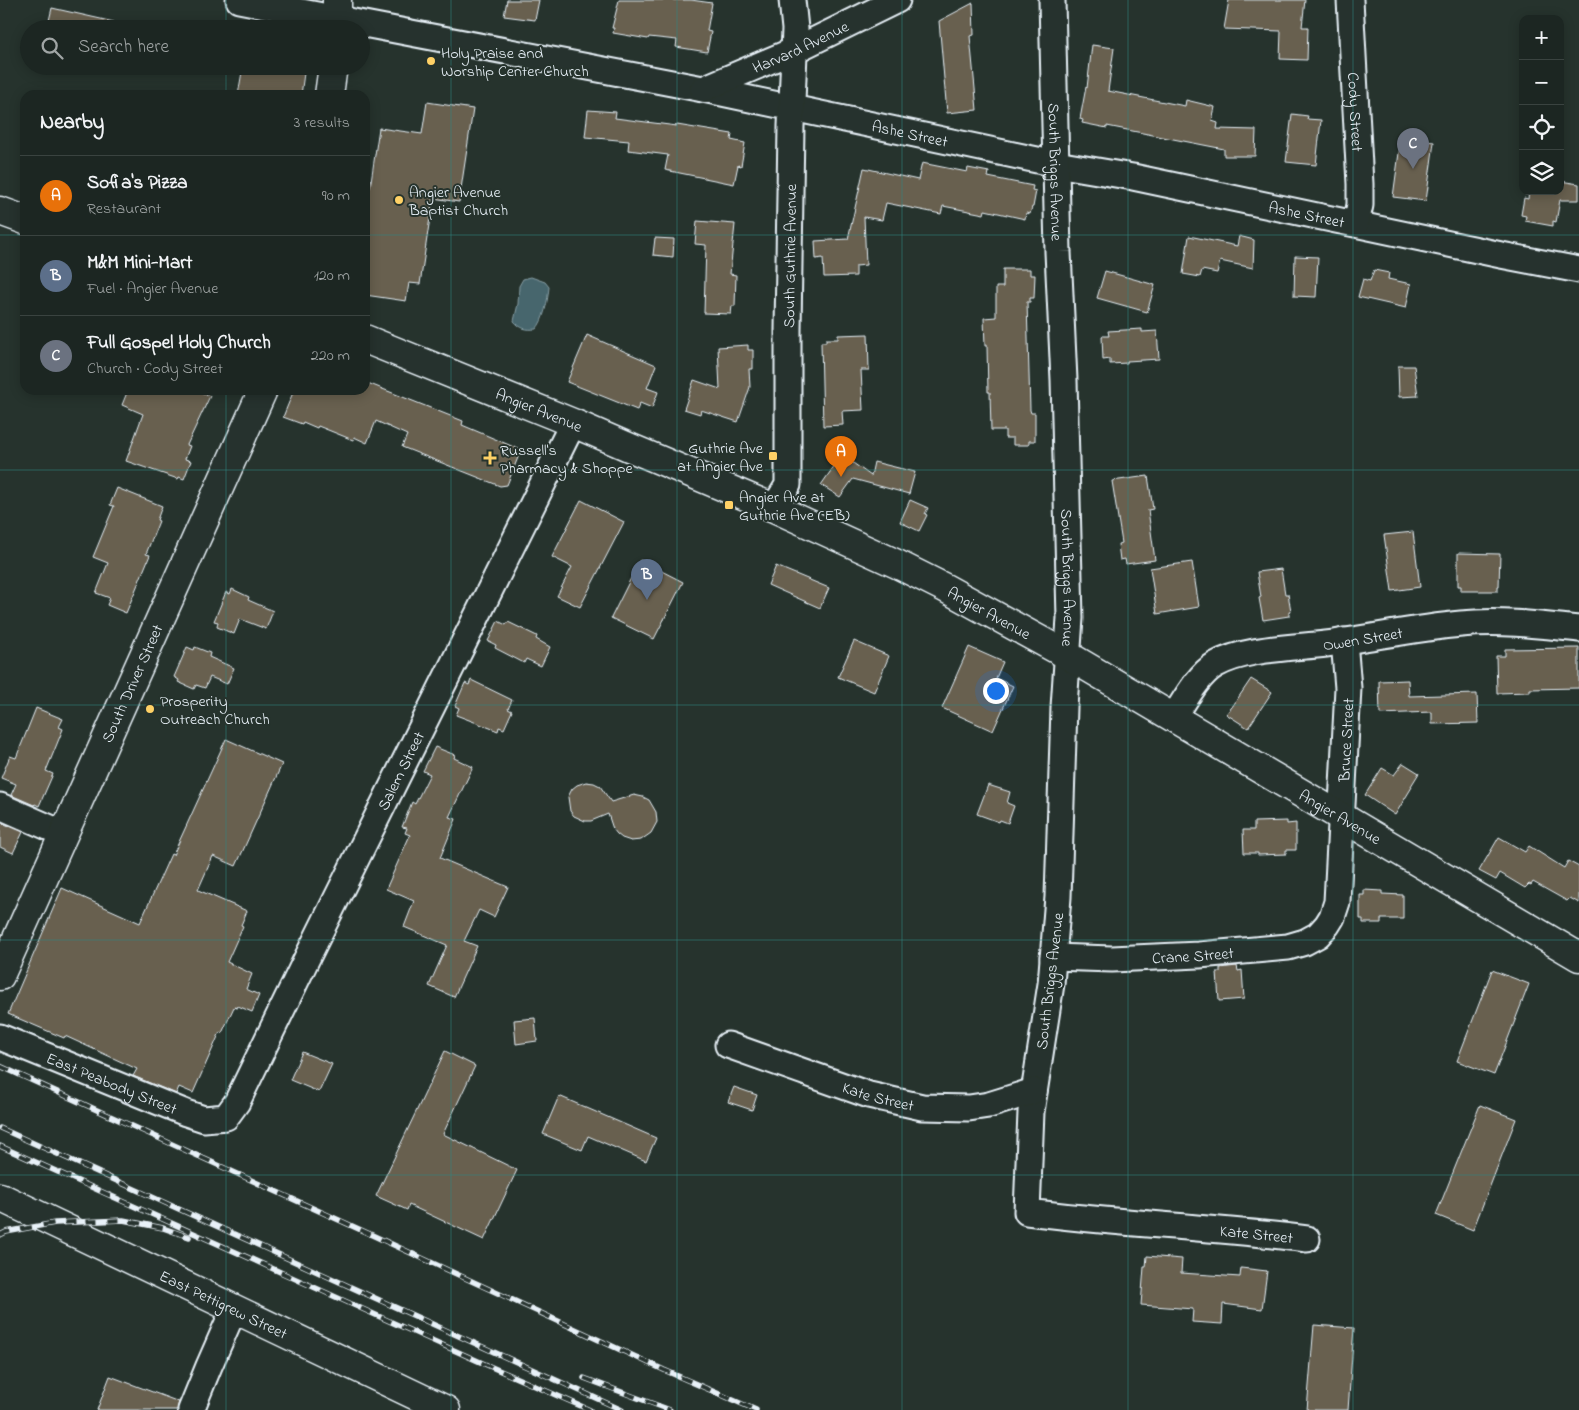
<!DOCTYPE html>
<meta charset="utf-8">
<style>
body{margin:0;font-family:"Indie Flower",sans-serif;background:#252e2a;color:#f1f3f6}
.controls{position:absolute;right:15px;top:15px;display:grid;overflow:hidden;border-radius:10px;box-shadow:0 2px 12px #0003}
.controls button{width:45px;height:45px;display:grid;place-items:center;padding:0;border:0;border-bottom:1px solid #3a4340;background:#1c2622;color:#f1f3f6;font:25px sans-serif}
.you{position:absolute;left:995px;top:690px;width:18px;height:18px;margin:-12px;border:4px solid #fff;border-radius:50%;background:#1a73e8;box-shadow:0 0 0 8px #1a73e833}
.badge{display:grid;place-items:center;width:32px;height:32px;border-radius:50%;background:#8bbbb9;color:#fff;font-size:16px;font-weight:700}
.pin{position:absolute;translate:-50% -41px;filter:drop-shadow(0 1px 2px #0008)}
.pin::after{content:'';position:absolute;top:26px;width:18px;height:15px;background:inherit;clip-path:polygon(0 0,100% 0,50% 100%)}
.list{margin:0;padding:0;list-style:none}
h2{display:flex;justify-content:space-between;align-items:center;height:65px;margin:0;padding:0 20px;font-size:21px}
h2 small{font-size:16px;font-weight:400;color:#a0a5a5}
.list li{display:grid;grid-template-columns:32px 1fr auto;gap:15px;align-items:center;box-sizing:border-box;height:80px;padding:0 20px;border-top:1px solid #3a4340}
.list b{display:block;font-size:19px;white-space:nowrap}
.list p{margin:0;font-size:16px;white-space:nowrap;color:#a0a5a5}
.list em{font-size:16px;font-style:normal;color:#a0a5a5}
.icon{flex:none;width:28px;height:28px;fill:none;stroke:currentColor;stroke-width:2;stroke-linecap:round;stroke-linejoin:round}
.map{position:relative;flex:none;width:1579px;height:1410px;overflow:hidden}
.search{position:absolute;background:#1c2622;box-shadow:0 2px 12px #0003;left:20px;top:20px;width:350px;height:55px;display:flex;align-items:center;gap:12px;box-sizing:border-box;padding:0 18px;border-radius:28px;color:#a0a5a5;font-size:19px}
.panel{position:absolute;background:#1c2622;box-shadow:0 2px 12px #0003;left:20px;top:90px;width:350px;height:305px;border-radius:15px}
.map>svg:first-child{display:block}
.water{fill:#47666d;stroke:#879ea5}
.building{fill:#676050;stroke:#e8f1f8}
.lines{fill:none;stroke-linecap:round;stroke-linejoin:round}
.street-casing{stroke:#e8f1f8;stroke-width:29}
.secondary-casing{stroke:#e8f1f8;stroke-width:31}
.street{stroke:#26332d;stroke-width:25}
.secondary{stroke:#26332d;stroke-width:28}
.rail-casing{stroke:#e8f1f8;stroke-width:5.5}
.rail{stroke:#26332d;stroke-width:4;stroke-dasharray:11;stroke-linecap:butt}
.grid{fill:none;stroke:#308883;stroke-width:1;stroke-opacity:0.55}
.poi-dot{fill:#ffd166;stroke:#26332d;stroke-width:2}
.labels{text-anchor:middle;stroke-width:4;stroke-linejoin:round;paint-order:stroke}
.street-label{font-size:16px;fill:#e8f1f8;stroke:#26332d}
.poi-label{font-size:16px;fill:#e8f1f8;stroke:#26332d;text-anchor:start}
</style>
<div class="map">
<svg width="1579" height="1410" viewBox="0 0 1579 1410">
<rect width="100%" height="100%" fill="#26332d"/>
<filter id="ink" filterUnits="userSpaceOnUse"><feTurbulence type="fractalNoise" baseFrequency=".02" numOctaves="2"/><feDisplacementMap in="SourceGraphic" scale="10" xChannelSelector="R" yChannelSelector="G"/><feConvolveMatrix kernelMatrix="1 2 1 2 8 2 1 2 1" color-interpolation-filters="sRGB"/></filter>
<g filter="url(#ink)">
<!-- water -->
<path class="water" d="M531,277L545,282L549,287C548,299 544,321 536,329C526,330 521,329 514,321L518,304L519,286L523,279Z"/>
<!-- building -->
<path class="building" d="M507,0H539L535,20L504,16Z
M619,0H691L712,3L707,31L711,32L707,52L676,47L677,40L649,37L648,39L613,33L614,28H612Z
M1229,0H1305L1302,27H1308L1307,60L1280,59L1281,31L1224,29Z
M973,3L974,35L970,36L977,110L947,113L939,21Z
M52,8L114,22L113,29H47Z
M1092,45L1114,48L1108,91L1185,106L1186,100L1215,107L1212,121L1218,123L1217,129L1256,130L1255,156H1224V149L1107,126V128L1082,123L1083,120L1080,119L1086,87L1087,88Z
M243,66H305L301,95H238Z
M427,102L473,109L459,202L433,198L420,284L409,283L406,301L365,295V187L370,188L379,128L422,134Z
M588,110L616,112L615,118L677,126V125L732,134L731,140L745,143L741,166L738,165L734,184L665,170L668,155L628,150L629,141L585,137Z
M1292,114L1308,116L1307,119L1321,120L1316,165L1286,162Z
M1401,138L1434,142L1426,201L1393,197Z
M922,163L967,172L968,168L989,172L988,177L1033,186L1032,190L1036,191L1033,207H1032L1030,214L1026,213L1025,219L985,210L984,214L943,206L941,214L886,203L882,220L864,217L866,265L856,266V276L824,277L823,258L816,259L815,241L848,239L864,168L918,180Z
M1560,181L1579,184V200H1560L1556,222L1553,221V226L1525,221L1526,216L1521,215L1524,198L1528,199L1529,191H1560Z
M697,221L735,224L730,274L736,275L735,306H732L731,314L704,313L706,245L695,244Z
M1189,236L1237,246L1239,236L1254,240L1253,268L1220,261L1217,273L1202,270L1200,277L1183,274Z
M655,238L674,239L673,257L653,255Z
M1295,256L1318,257L1316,297L1294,296Z
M1003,269H1030V275H1035L1034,298H1030V302H1027L1030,410L1031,413H1035V441H1029V445H1013V438H1005V430H991L990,392H988L987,346H985L984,318L996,317V287H1003Z
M1374,270L1389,273L1388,279L1411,284L1406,308L1358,297L1363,279L1370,281Z
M1105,271L1155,285L1147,312L1097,298Z
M1142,329V332L1157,331L1159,359L1127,361V363L1110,364V359L1103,360L1102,336H1109L1108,331Z
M868,334L869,370H861L863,410L842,411L843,425L823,426L821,342H826V339H838V335Z
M587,335L656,365L647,388L658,392L652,408L640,403L637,410L567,382Z
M748,345V350H753V369H749L750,387L738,422L701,410L700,414L684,409L694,380L720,389L718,347Z
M1398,366H1414L1418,396L1399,397Z
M365,382L463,421L462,425L521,450L507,485L500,486L402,447L407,435L376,421L367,443L354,437L353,440L318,426L317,428L303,422L302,424L283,417L294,390H365Z
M128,390H196L210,396L187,445L190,446L185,459L191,461L184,479L179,477L178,479L126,461L143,414L122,405Z
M842,455L871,476L874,462L915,472L909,494L853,479L840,497L821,485Z
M1148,476L1153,509L1148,510L1155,560L1126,564L1125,559L1120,560L1118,544L1122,543L1112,481Z
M117,488L162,506L157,520L159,521L146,554L150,555L126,613L107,605L110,598L96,593L108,563L93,557L114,506L110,505Z
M581,500L624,522L580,607L557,596L572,567L552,557Z
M910,500L928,508L925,514L927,515L919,531L900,522Z
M1413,532L1420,587L1392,591L1384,535Z
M1458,553L1500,554L1499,586H1498V591H1461V586H1458Z
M640,560L683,582L654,639L611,618Z
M1192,562L1199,607L1157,614L1150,568Z
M776,566L829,588L820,608L768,585Z
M1281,569L1285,594H1288L1291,611L1289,612V616L1263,620L1259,598L1261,597L1257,572Z
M232,589L249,597L248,600L273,611L266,629L240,619L234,634L217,627L218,622L214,621L226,592L230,594Z
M498,621L506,625L508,622L537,636L536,639L550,647L541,666L526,659L524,663L495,648L496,645L488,641Z
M854,641L889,656L874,692L838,677Z
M187,647L194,650L195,647L210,653L209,657L234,668L227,684L210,677L205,688L196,685L194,689L178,682L179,680L174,677Z
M969,647L1003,662L996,678L1013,686L993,731L942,708Z
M1579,648V688L1530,689V692L1497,693L1496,656H1505V649Z
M1251,679L1272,692L1248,728L1226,714L1232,707Z
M471,680L512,700L508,709L512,711L504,729L499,727L498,731L456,715L459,708L455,706L465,683L469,685Z
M1408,680L1409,696L1477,694L1478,723L1432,724V712L1380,714L1379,681Z
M36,708L63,719L59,727L63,729L46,771L53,774L39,806L35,804L34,805L11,795L16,784L1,778L10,756L16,758Z
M226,739L282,764L236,866L213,856L198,890L247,911L241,925L243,926L227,962L252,974L246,989L259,995L252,1012L238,1006L237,1008L234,1007L222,1033L220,1032L193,1093L179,1087L176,1094L133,1076L137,1069L65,1036L64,1038L8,1014L62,888L140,923L171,854L173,855Z
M435,747L455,755L454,758L473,767L449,817L456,819L440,858L508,887L494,917L479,910L464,941L477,946L454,997L429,986L447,945L404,927L414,901L386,889L410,835L405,833L407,828L402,827L412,802L415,804L430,774L423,771Z
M1403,763L1419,773L1411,786L1412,787L1395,815L1365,795L1382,768L1394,775Z
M586,782L594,783L600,786L611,802L634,795L643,797L649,800L656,812L657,822L651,833L641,840L631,841L622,838L617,834L613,829L608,814L591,821H585L574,816L570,811L568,797L572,789L577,785Z
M988,785L1010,792L1007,803L1014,806L1008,823L1000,820L999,822L977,814Z
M1287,821V824L1296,823V850H1286V854L1258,855V853H1244L1243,830H1254V822Z
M0,822L23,832L13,853L0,847Z
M1499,837L1525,852L1529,846L1564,868L1568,861L1579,867V903L1570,898L1567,901L1533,882L1531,885L1529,884L1525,888L1500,873L1496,880L1479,871Z
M1364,890L1382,891V894L1403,895V919H1381V923H1363V919H1360V895H1364Z
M1237,966L1238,971L1242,970L1244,999L1219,1001L1217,972H1220V968Z
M1492,970L1529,984L1494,1075L1457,1061Z
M535,1018L537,1041L516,1044L514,1020Z
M445,1051L475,1066L443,1134L517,1170L484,1240L409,1205L407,1210L376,1196Z
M302,1052L332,1064L319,1092L290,1080Z
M734,1087L757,1095L752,1110L728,1102Z
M559,1096L656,1138L646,1161L588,1136L582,1150L543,1134Z
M1480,1105L1516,1119L1473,1230L1436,1215Z
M1147,1256L1182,1259L1181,1273L1240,1277L1241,1268L1267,1271L1262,1309L1223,1304L1222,1324L1192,1322L1193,1309L1141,1305L1144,1267H1146Z
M1314,1325L1354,1328L1348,1410H1307Z
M110,1376L179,1402L177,1410H97Z"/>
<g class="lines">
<defs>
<g id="street">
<path id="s1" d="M239,0L703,89L1056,164L1133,177L1501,255L1579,270"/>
<path id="s2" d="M1052,0L1058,252L1064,380L1070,618L1064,707L1058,897L1051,984L1031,1112L1027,1212C1120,1224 1214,1227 1307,1239"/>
<path id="s3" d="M1350,0L1360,184V205L1356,223"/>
<path id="s4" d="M703,89L795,50L897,0"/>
<path id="s5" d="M774,508L788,485V330L791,126L795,29L792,0"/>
<path id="s6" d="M1173,718C1184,702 1198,675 1215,665C1245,648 1292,648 1326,644C1371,638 1416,628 1461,624C1500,620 1541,625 1579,629"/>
<path d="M0,806L64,834"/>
<path id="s7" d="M1053,957L1112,959L1199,955L1288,947L1305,942L1318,935L1327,925L1332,917L1337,902L1348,688L1344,641"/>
<path id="s8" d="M0,1037L186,1113L204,1119L226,1117L237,1102L307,958L573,423"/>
<path id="s9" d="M728,1045L869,1095L922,1107L969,1108L989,1105L1034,1091"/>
<path d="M191,1410L209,1366L234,1309"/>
</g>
<g id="secondary">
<path d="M337,0V29"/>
<path d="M329,95L333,66"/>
<path d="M0,211L25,220"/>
<path id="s10" d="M365,339L573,423L631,448L774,508L897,564L945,588L1067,655L1579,957"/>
<path id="s11" d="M0,976L263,390"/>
<path id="s12" d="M0,1197L446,1410"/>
</g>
</defs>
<!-- street casing -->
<use href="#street" class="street-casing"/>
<!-- secondary casing -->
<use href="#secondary" class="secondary-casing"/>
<!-- street -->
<use href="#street" class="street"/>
<!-- secondary -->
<use href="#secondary" class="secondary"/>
<defs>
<path id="rail" d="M0,1066L372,1235L664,1370L756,1410
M0,1128L622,1410
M0,1146L487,1365L590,1410
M0,1235L6,1232L55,1223L123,1220L163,1228L189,1237
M584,1378L670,1410"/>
</defs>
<!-- rail casing -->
<use href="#rail" class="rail-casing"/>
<!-- rail -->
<use href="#rail" class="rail"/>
</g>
</g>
<!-- grid -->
<path class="grid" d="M226,0V29M451,0V1410M677,0V1410M902,0V1410M1128,0V1410M1353,0V1410M226,66V95M0,235H25M365,235H1579M226,390V1410M0,470H1579M0,705H1579M0,940H1579M0,1175H1579"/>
<!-- markers -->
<g class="poi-dot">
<circle cx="431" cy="61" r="5"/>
<circle cx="399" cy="200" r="5"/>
<rect x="768" y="451" width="10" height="10" rx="2.5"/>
<path d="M487.5 450.5h5v5h5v5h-5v5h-5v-5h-5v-5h5z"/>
<rect x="724" y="500" width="10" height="10" rx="2.5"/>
<circle cx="150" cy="709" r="5"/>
</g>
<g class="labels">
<!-- street labels -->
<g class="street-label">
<text dy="6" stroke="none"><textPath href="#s4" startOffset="106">Harvard Avenue</textPath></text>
<text dy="6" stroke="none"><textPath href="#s3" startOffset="112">Cody Street</textPath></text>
<text dy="6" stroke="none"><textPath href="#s1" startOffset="684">Ashe Street</textPath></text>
<text dy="6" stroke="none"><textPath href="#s2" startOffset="172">South Briggs Avenue</textPath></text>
<text dy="6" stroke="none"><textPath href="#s1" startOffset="1089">Ashe Street</textPath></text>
<text dy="6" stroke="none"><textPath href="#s5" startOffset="256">South Guthrie Avenue</textPath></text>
<text dy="6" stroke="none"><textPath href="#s10" startOffset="188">Angier Avenue</textPath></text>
<text dy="6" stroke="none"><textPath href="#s2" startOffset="578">South Briggs Avenue</textPath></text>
<text dy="6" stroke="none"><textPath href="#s10" startOffset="682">Angier Avenue</textPath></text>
<text dy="6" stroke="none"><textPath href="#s6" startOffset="219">Owen Street</textPath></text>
<text dy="6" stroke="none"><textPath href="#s11" startOffset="321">South Driver Street</textPath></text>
<text dy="6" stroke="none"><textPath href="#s7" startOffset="469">Bruce Street</textPath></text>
<text dy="6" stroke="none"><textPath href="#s8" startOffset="630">Salem Street</textPath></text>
<text dy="6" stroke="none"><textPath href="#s10" startOffset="1088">Angier Avenue</textPath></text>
<text dy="6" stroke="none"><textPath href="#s7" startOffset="140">Crane Street</textPath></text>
<text transform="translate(1049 981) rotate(-83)" y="6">South Briggs Avenue</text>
<text dy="6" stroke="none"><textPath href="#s8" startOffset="121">East Peabody Street</textPath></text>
<text dy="6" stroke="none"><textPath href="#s9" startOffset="159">Kate Street</textPath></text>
<text dy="6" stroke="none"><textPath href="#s2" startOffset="1445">Kate Street</textPath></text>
<text dy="6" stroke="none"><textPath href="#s12" startOffset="248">East Pettigrew Street</textPath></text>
</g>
<!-- poi labels -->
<g class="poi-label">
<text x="441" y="58">Holy Praise and<tspan x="441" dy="18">Worship Center Church</tspan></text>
<text x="409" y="197">Angier Avenue<tspan x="409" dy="18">Baptist Church</tspan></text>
<text x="763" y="453" text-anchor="end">Guthrie Ave<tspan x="763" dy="18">at Angier Ave</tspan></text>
<text x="500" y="455">Russell's<tspan x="500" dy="18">Pharmacy &amp; Shoppe</tspan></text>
<text x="739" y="502">Angier Ave at<tspan x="739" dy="18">Guthrie Ave (EB)</tspan></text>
<text x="160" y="706">Prosperity<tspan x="160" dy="18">Outreach Church</tspan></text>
</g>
</g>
</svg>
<div class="controls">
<button>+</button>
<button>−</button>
<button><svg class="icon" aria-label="locate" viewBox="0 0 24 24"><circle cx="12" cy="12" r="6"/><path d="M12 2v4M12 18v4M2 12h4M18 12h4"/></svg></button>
<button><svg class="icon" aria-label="layers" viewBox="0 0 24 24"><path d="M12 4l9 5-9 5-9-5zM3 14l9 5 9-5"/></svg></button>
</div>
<div class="you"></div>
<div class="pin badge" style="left:841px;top:477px;background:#e8710a">A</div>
<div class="pin badge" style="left:647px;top:600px;background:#5c6f8a">B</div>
<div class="pin badge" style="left:1413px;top:169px;background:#6b7280">C</div>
<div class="search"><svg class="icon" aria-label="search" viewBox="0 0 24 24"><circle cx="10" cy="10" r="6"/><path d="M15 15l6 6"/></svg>Search here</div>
<section class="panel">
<h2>Nearby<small>3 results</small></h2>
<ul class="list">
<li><span class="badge" style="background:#e8710a">A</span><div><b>Sofia's Pizza</b><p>Restaurant</p></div><em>90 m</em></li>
<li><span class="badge" style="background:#5c6f8a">B</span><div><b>M&amp;M Mini-Mart</b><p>Fuel · Angier Avenue</p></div><em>120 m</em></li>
<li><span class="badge" style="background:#6b7280">C</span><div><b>Full Gospel Holy Church</b><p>Church · Cody Street</p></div><em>220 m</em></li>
</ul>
</section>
</div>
